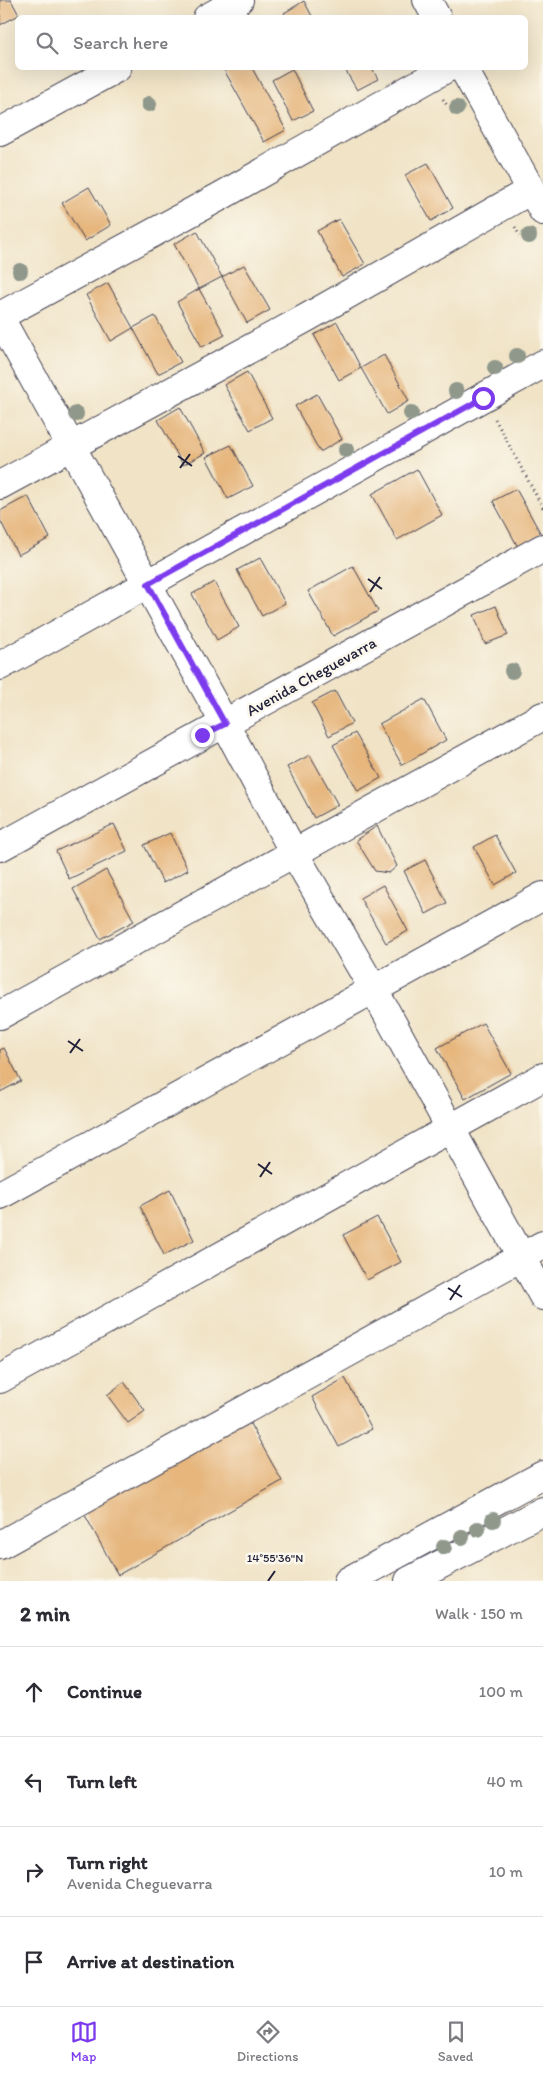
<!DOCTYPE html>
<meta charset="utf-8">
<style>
body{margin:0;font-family:Itim,sans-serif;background:#f7f7f7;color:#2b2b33}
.stop{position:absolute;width:15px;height:15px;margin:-11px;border:4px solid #7c3aed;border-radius:50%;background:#fff}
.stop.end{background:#7c3aed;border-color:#fff;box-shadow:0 1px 5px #0008}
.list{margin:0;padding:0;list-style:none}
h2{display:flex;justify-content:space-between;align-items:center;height:65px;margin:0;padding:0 20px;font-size:21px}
h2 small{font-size:16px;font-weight:400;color:#7c7c81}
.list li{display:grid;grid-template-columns:32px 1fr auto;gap:15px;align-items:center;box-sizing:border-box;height:90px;padding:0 20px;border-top:1px solid #e1e1e2}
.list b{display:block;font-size:19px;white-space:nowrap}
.list p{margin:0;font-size:16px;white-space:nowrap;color:#7c7c81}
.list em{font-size:16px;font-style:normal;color:#7c7c81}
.icon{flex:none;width:28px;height:28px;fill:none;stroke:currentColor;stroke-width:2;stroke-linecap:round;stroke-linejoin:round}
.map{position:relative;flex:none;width:543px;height:1581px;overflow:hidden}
.search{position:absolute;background:#fff;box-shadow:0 5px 20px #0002;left:15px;right:15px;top:15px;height:55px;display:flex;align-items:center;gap:12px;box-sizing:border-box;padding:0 18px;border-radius:8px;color:#7c7c81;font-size:19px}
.sheet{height:425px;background:#fff}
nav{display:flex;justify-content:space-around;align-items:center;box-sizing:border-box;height:70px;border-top:1px solid #e1e1e2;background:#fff;font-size:14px;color:#7c7c81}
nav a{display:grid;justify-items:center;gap:2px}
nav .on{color:#7c3aed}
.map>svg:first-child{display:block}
.building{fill:#e6b67d}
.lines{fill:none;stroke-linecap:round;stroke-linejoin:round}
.street-casing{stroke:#413f50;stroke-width:30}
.path{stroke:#413f50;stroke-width:3;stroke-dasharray:1 4;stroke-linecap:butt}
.street{stroke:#fff;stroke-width:28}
.tree{fill:#8f988b}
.route{stroke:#7c3aed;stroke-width:6}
.ticks{fill:none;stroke:#22223b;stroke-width:2}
.labels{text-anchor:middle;stroke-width:5;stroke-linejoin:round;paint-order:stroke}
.street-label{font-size:16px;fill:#22223b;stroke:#fbf7ec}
.ticks-label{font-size:12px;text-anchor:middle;fill:#22223b;stroke:#fbf7ec;stroke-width:5;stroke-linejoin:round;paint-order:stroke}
</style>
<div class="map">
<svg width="543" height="1581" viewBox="0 0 543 1581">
<rect width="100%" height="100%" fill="#fbf7ec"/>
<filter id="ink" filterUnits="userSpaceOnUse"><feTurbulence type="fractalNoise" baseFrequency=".02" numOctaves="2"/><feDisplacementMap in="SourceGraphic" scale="10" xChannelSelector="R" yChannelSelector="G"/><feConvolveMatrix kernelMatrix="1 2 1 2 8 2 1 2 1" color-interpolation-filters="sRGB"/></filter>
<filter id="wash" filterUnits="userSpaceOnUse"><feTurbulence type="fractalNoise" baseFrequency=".0096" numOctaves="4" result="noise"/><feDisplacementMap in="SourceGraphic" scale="20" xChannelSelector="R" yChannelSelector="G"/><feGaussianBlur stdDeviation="1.12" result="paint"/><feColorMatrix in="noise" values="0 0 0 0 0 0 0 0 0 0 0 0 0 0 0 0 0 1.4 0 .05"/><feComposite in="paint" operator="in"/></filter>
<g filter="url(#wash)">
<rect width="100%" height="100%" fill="#f0e3c6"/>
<g id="blocks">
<!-- building -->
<path class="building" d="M0,0H11L19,15L0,25Z
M304,1L313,18H287L284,13Z
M223,68H252L286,130L264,142Z
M344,68H372L378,79L357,90Z
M292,69L313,111L293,121L272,80Z
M428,163L453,208L431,221L405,175Z
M89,187L111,225L85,241L62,203Z
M339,219L365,264L342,277L317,231Z
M197,231L222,277L199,289L174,244Z
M244,265L270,310L247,323L222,277Z
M108,283L133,328L111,341L86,295Z
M199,289L225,335L202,347L177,302Z
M155,316L181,362L158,374L133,328Z
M337,322L361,368L339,380L314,335Z
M384,355L409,401L387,414L361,368Z
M247,372L272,418L250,430L224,385Z
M317,394L342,439L320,452L295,406Z
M180,407L205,453L183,465L158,420Z
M231,445L253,486L228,499L206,457Z
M417,469L442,515L397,540L372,494Z
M516,489L541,534L518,547L493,501Z
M28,496L50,538L18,555L0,520V511Z
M260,558L285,603L262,616L237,570Z
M353,566L378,611L333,636L308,591Z
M214,582L239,627L217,640L192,594Z
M496,606L508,635L485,644L474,615Z
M335,691L352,723L329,736L312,703Z
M424,699L446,740L402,765L379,724Z
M355,733L381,778L358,791L333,745Z
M310,755L338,805L314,818L287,767Z
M114,824L127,851L69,879L56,851Z
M377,826L397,866L389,873L375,871L356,840Z
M170,833L188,870L163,883L144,845Z
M495,835L516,873L495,885L474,847Z
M425,860L447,903L426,914L404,871Z
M106,870L134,921L100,939L73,889Z
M383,885L408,931L386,943L360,898Z
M483,1023L511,1073L465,1099L437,1048Z
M4,1048L21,1081L0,1092V1050Z
M170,1190L194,1240L164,1255L140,1206Z
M377,1217L401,1262L367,1280L343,1235Z
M345,1378L372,1429L339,1447L312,1397Z
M124,1382L145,1411L128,1423L107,1395Z
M245,1415L282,1481L118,1575L81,1508Z"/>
</g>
</g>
<g filter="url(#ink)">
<use href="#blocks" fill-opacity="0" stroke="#413f50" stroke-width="1"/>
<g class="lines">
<defs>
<path id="street" d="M427,0L437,18
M207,18L239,0
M463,68L543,211
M0,132L117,68
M0,316L221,196L447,68
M0,318L225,724L294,853L374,990L543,1296
M0,485L308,317L531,190
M0,666L543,364
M0,847L543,548
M0,1015L543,716
M0,1195L543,896
M0,1379L543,1077
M0,1545L543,1245
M348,1581L543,1475
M409,1581L543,1511"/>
</defs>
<!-- street casing -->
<use href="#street" class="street-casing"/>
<!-- path -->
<path class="path" d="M443,99L448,107
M515,227L520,236
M495,419L543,508"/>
<!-- street -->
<use href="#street" class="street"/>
</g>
<!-- trees -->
<g class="tree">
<circle cx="149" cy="104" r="8"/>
<circle cx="457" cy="108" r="8"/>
<circle cx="529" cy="236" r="8"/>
<circle cx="20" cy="271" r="8"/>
<circle cx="517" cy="356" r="8"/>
<circle cx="495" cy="368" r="8"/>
<circle cx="456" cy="391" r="8"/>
<circle cx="411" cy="413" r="8"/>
<circle cx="76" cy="414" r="8"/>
<circle cx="346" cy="450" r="8"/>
<circle cx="512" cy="671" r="8"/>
<circle cx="493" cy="1520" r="8"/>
<circle cx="478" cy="1529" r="8"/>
<circle cx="462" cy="1537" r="8"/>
<circle cx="444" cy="1547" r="8"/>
</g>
</g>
<g class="lines" filter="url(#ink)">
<!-- route -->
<path class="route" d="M202,735L225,724L148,584L483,398"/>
</g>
<!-- ticks -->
<path class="ticks" d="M178,456L192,466M180,468L190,454M368,579L382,589M370,592L380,577M68,1041L83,1051M70,1053L80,1039M258,1164L272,1174M260,1177L270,1162M448,1288L462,1297M450,1300L460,1285M268,1581L275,1571"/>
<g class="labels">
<!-- street labels -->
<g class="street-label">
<text transform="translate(311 676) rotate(-29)" y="6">Avenida Cheguevarra</text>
</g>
</g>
<g class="ticks-label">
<text x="275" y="1562">14°55'36"N</text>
</g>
</svg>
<div class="stop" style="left:483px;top:398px"></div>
<div class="stop end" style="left:202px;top:735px"></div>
<div class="search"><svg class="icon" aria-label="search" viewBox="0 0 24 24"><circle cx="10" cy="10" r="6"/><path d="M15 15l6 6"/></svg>Search here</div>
</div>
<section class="sheet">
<h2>2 min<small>Walk · 150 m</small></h2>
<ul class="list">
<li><svg class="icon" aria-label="ahead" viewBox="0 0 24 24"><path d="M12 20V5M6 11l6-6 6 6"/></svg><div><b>Continue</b></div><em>100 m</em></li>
<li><svg class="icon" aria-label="left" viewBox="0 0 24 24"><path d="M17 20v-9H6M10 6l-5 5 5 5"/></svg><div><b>Turn left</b></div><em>40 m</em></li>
<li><svg class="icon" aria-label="right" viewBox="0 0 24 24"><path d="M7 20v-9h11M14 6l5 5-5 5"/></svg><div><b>Turn right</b><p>Avenida Cheguevarra</p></div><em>10 m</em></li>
<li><svg class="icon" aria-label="arrive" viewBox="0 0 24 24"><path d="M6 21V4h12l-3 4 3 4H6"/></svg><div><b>Arrive at destination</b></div></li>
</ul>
</section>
<nav>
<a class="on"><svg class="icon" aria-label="map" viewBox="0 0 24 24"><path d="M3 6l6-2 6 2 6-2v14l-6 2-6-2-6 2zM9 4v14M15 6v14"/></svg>Map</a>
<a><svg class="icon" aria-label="directions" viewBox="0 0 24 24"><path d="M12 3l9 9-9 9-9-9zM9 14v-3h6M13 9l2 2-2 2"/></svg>Directions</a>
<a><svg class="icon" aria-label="saved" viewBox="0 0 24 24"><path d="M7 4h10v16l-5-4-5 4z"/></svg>Saved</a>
</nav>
